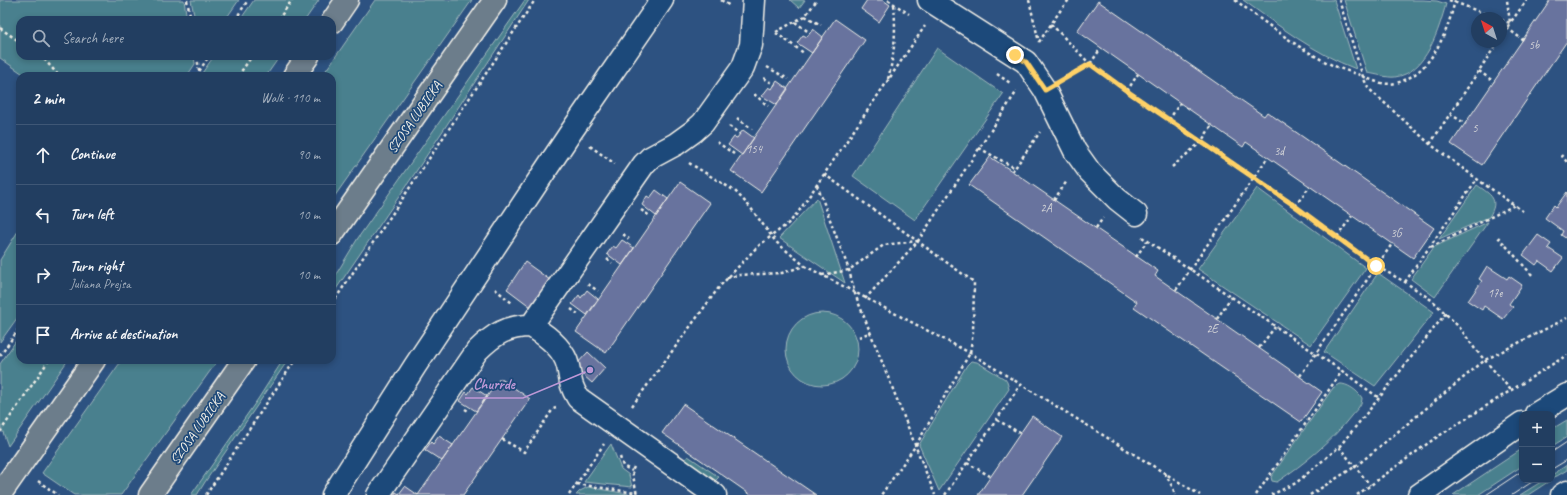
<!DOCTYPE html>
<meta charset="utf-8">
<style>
body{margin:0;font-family:Caveat,sans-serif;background:#2e496a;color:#f1f3f6}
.controls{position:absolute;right:12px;bottom:12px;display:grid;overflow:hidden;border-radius:8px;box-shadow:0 2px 6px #0003}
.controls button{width:36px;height:36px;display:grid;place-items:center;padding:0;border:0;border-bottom:1px solid #3f5776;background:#223e61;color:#f1f3f6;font:20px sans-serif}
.compass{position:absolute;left:1471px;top:12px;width:36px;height:36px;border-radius:50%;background:#223e61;box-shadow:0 2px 6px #0003;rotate:321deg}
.stop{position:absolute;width:12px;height:12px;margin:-9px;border:3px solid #ffd166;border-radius:50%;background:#fff}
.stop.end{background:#ffd166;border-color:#fff;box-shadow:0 1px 4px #0008}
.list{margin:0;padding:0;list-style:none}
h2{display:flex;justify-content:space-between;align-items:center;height:52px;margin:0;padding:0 16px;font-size:17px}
h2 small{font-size:13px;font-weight:400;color:#a2aebd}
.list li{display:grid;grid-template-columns:26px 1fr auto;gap:12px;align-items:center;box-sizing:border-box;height:60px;padding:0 16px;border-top:1px solid #3f5776}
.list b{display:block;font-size:15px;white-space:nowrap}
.list p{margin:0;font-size:13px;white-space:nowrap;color:#a2aebd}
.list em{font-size:13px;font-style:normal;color:#a2aebd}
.icon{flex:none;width:22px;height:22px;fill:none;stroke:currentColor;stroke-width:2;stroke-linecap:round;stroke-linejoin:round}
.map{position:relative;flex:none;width:1567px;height:495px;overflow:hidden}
.search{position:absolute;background:#223e61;box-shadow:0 2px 6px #0003;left:16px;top:16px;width:320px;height:44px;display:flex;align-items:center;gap:10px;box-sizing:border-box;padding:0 14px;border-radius:12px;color:#a2aebd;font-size:15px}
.panel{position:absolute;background:#223e61;box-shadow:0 2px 6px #0003;left:16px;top:72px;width:320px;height:292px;border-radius:12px}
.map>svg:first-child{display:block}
.green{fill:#4a808e;stroke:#9fb8bb}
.building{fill:#67739e;stroke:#f4f1e8}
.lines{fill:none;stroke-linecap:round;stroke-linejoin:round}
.street-casing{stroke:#f4f1e8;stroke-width:25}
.secondary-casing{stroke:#f4f1e8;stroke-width:25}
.primary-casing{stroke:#f4f1e8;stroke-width:25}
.path{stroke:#f4f1e8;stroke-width:2.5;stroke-dasharray:3 3;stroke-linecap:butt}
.street{stroke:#1f4a7a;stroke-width:22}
.secondary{stroke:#1f4a7a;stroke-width:22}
.primary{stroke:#6c7d8b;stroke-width:22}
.tram{stroke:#f4f1e8;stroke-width:1}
.route{stroke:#ffd166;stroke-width:5}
.labels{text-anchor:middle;stroke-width:3.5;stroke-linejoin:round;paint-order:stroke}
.number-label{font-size:12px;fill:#d1d2d6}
.street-label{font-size:14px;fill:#f4f1e8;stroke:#1f4a7a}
.leader{fill:none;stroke:#be98d6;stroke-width:1.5}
.callout-dot{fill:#be98d6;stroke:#1f4a7a;stroke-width:1.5}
.callout-label{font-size:15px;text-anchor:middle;font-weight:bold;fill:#be98d6;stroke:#1f4a7a;stroke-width:3.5;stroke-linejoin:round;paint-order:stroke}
</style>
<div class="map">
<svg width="1567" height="495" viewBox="0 0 1567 495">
<rect width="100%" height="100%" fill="#2d5281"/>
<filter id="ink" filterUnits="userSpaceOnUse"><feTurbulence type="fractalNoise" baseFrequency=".025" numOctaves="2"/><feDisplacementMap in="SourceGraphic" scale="8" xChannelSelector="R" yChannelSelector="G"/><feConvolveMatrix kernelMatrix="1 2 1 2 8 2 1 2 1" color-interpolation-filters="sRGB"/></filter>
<g filter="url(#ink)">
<!-- green -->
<path class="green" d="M0,0H184L187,20H20V56H194L195,64L187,76H26L0,58Z
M191,0H239L225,20H195Z
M254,0H319L305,20H240Z
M375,0H472L332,200V76H322Z
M525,0H529L413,176L332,295V281L358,238Z
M790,0H805L799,8Z
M1243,0H1334L1356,69C1314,53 1279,26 1243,0Z
M1344,0H1423L1437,1L1446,4C1439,28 1427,73 1395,77C1387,78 1376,74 1367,73Z
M937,48L1003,94L915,220L853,176Z
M214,56H280L266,76H200Z
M1477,185C1491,195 1500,199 1489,217L1439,239Z
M1257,188L1366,268L1311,345L1198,269Z
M817,198L845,283L779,238Z
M1488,222L1435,297L1411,279L1434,247Z
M20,228V314L0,342V260Z
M1378,273L1434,312L1375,386L1324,352Z
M786 349a36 36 0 1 1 72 0a36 36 0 1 1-72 0Z
M20,335V360H68L8,446L0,424V364Z
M122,360H218L121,495H74L42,473Z
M283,360H288L205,482L197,495H191L258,399Z
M971,361L977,362L1005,379L1007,382L1009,389L939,491L919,445L967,365Z
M1339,384C1347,383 1358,391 1362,398C1362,406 1355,411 1351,416C1330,443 1305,463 1277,482L1272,481L1271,477L1333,388Z
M1567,420V437L1552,446V429Z
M611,444L621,469L629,475L632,487L584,482Z
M1522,449V466L1478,495H1453Z
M688,456L719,477L714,482L684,461Z
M1567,465V470L1552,479V475Z
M1544,480H1551L1528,495H1520Z
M588,487L628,494L631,495H576L580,491Z"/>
<!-- building -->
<path class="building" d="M867,0H883L890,5L879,22L861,9Z
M1550,0H1567V41L1482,165L1451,144Z
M1098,1L1264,116L1267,112L1434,228L1413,258L1246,142L1243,147L1077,31Z
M835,19L865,40L761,192L731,171Z
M813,29L823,37L812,53L797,43L803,35L807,37Z
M777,81L788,89L777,105L762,96L769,87L772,89Z
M743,130L754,138L742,155L728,145L734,137L737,138Z
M990,157L1012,171L1158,271L1155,276L1322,392L1301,422L1134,307L1137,302L969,185Z
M680,182L710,203L606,353L576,332Z
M656,190L668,199L656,216L642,205L647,196L650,198Z
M1567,192V239L1561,235L1563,231L1545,218L1554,205L1556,207Z
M1538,235L1551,244L1548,248L1563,258L1553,271L1539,261L1536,265L1523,255Z
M622,240L634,248L622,265L607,254L613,246L616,248Z
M525,262L550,280L531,307L507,289Z
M1487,266L1507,279L1509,276L1522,285L1509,304L1513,307L1503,319L1484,306L1482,310L1468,301L1482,281L1479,279Z
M587,290L598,299L587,315L572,304L579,295L581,298Z
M588,352L605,368L592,383L574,367Z
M500,378L530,399L463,495H418Z
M473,387L487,396L476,411L460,401L466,392L468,394Z
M683,404L816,495H751L662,433Z
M1032,416L1062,437L1022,495H978Z
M439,436L453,445L442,461L425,450L431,442L433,444Z
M405,486L418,495H394L396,492L399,494Z"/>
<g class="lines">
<defs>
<path id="street" d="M929,0L1026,62L1045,90L1075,151L1090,172L1117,199L1136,214
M531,326C546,335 564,348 568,366C571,381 570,385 578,398L715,495
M333,495L415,366L571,132L662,0
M378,495L477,351C494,334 507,326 531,326L644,164L650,158L676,144L694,131L703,123L743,67L751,45L754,0"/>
<path id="secondary" d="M1536,414L1567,395
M1419,495L1522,423
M1562,495L1567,492"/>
<path id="primary" d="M332,22L347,0
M294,76L308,56
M332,234L495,0
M0,494L94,360
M150,495L244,360"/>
</defs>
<!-- street casing -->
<use href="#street" class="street-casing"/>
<!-- secondary casing -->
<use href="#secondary" class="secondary-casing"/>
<!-- primary casing -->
<use href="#primary" class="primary-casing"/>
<!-- path -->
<path class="path" d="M187,0L191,20
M721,0L730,6
M888,0L909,14
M1029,0L1039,42
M1235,0C1266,23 1297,48 1332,65C1341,69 1351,72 1360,75C1371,80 1383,86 1396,83C1431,74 1448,32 1455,0
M1339,0L1363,77L1368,88L1430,144L1477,179L1524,212
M1449,0L1496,18
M805,16L821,25
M235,20L248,0
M278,20L292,0
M1501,20L1510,23L1527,0
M795,22L810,33
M1051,24L1090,64L1127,91L1295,206L1376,266L1405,282L1433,301L1460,328L1475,349L1511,390
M0,28L20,42
M1507,28L1523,40
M776,32L805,16L817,0
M776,33L805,54
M1501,37L1510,23L1507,0
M1039,42L1062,8L1069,0
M39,56L45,60L59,76
M197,56L199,71
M767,67L788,79
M1479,71L1494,82
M997,74L1010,83
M196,76L209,56
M238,76L252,56
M764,78L775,85
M1064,78L1090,64L1101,48
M888,79C895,52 896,32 894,4
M1127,91L1138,74
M754,94L768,106
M1450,114L1466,124
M737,118L752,129
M1169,120L1180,103
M729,126L740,134
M717,142L734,154
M1430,144L1498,42
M590,146L615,164
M979,148L1015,168L1040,132
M1561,155L1567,162
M689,163L735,191L750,207L776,242L805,266L970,353L1200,495
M1172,167L1201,142L1212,125
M1012,171L1015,168
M824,174L974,282L973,332L970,353L916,445L881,495
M817,185L849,270L855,294L935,495
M1054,200L1067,181
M1295,206L1310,186
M641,210L650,216
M1096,228L1103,218
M623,234L629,239
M1142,237L1342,371L1379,398
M1337,237L1352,216
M1498,237L1533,276
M1431,247L1515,205
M1136,257L1147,241
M607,259L612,263
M822,275L849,270L884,245L917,241
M727,278L739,275L782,273L804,266
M1405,282L1477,179
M588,284L598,291
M495,289L512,303
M1176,290L1268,157
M865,299L918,241L1017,91
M332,304L535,0
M571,309L578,314
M1217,319L1231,297
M859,337L871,332
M1259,348L1275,327
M0,356L20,327
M1300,376L1392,244
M632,406L720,286L757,247L790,222L799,211L925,26
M465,409L470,412
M997,420L1020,433
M0,432L49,360
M502,439L524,452L553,409L556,408
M1339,447L1370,485
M620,457L623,466L632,471
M967,463L990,476
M634,467L632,471L637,495
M1165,473L1173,488L1175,495
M38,481L58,495
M577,484L636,493
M206,495L295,360
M569,495L604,444
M945,495L1021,384
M1256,495L1342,371
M1271,495L1296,483L1339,447L1379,398L1446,313
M1310,495L1356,466L1485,360L1567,318
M1357,495L1434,439L1567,355"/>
<!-- street -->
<use href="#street" class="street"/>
<!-- secondary -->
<use href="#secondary" class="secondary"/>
<!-- primary -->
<use href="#primary" class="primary"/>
<!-- tram -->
<path class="tram" d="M1552,452L1567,442
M1552,469L1567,460
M1486,495L1522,471
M1512,495L1535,480"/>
</g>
</g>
<g class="lines" filter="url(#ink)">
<!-- route -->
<path class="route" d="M1015,55L1026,62L1045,90L1090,64L1127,91L1295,206L1376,266"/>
</g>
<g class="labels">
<!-- number labels -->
<g class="number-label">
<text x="1534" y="49">5b</text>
<text x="1475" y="132">5</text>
<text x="754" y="153">154</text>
<text x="1279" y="155">3d</text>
<text x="1046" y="212">2A</text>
<text x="1396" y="237">3G</text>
<text x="1495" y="297">17e</text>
<text x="1212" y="333">2E</text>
</g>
<!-- street labels -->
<g class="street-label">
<text transform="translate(414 117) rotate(-55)" y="5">SZOSA LUBICKA</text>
<text transform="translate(197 428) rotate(-55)" y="5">SZOSA LUBICKA</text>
</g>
</g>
<!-- callouts -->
<path class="leader" d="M590 370L523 398H465"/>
<circle class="callout-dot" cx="590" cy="370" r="4"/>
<g class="callout-label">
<text x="494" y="389">Churrde</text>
</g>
</svg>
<div class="controls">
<button>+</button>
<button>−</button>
</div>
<svg class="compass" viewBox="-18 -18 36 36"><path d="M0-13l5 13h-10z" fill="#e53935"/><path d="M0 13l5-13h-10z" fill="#a2aebd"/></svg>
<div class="stop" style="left:1376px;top:266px"></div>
<div class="stop end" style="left:1015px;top:55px"></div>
<div class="search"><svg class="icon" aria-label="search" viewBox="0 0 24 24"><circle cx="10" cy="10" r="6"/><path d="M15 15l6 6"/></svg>Search here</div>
<section class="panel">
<h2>2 min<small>Walk · 110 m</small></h2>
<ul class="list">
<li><svg class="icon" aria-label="ahead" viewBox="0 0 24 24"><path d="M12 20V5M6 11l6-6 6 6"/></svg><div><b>Continue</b></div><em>90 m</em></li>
<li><svg class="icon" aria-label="left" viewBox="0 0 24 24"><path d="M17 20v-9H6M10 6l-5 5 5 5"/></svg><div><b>Turn left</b></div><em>10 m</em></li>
<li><svg class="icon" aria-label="right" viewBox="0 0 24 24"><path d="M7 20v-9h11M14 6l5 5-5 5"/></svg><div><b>Turn right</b><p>Juliana Prejsa</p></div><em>10 m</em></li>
<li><svg class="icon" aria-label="arrive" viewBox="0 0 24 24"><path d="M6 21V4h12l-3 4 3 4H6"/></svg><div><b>Arrive at destination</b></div></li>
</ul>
</section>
</div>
